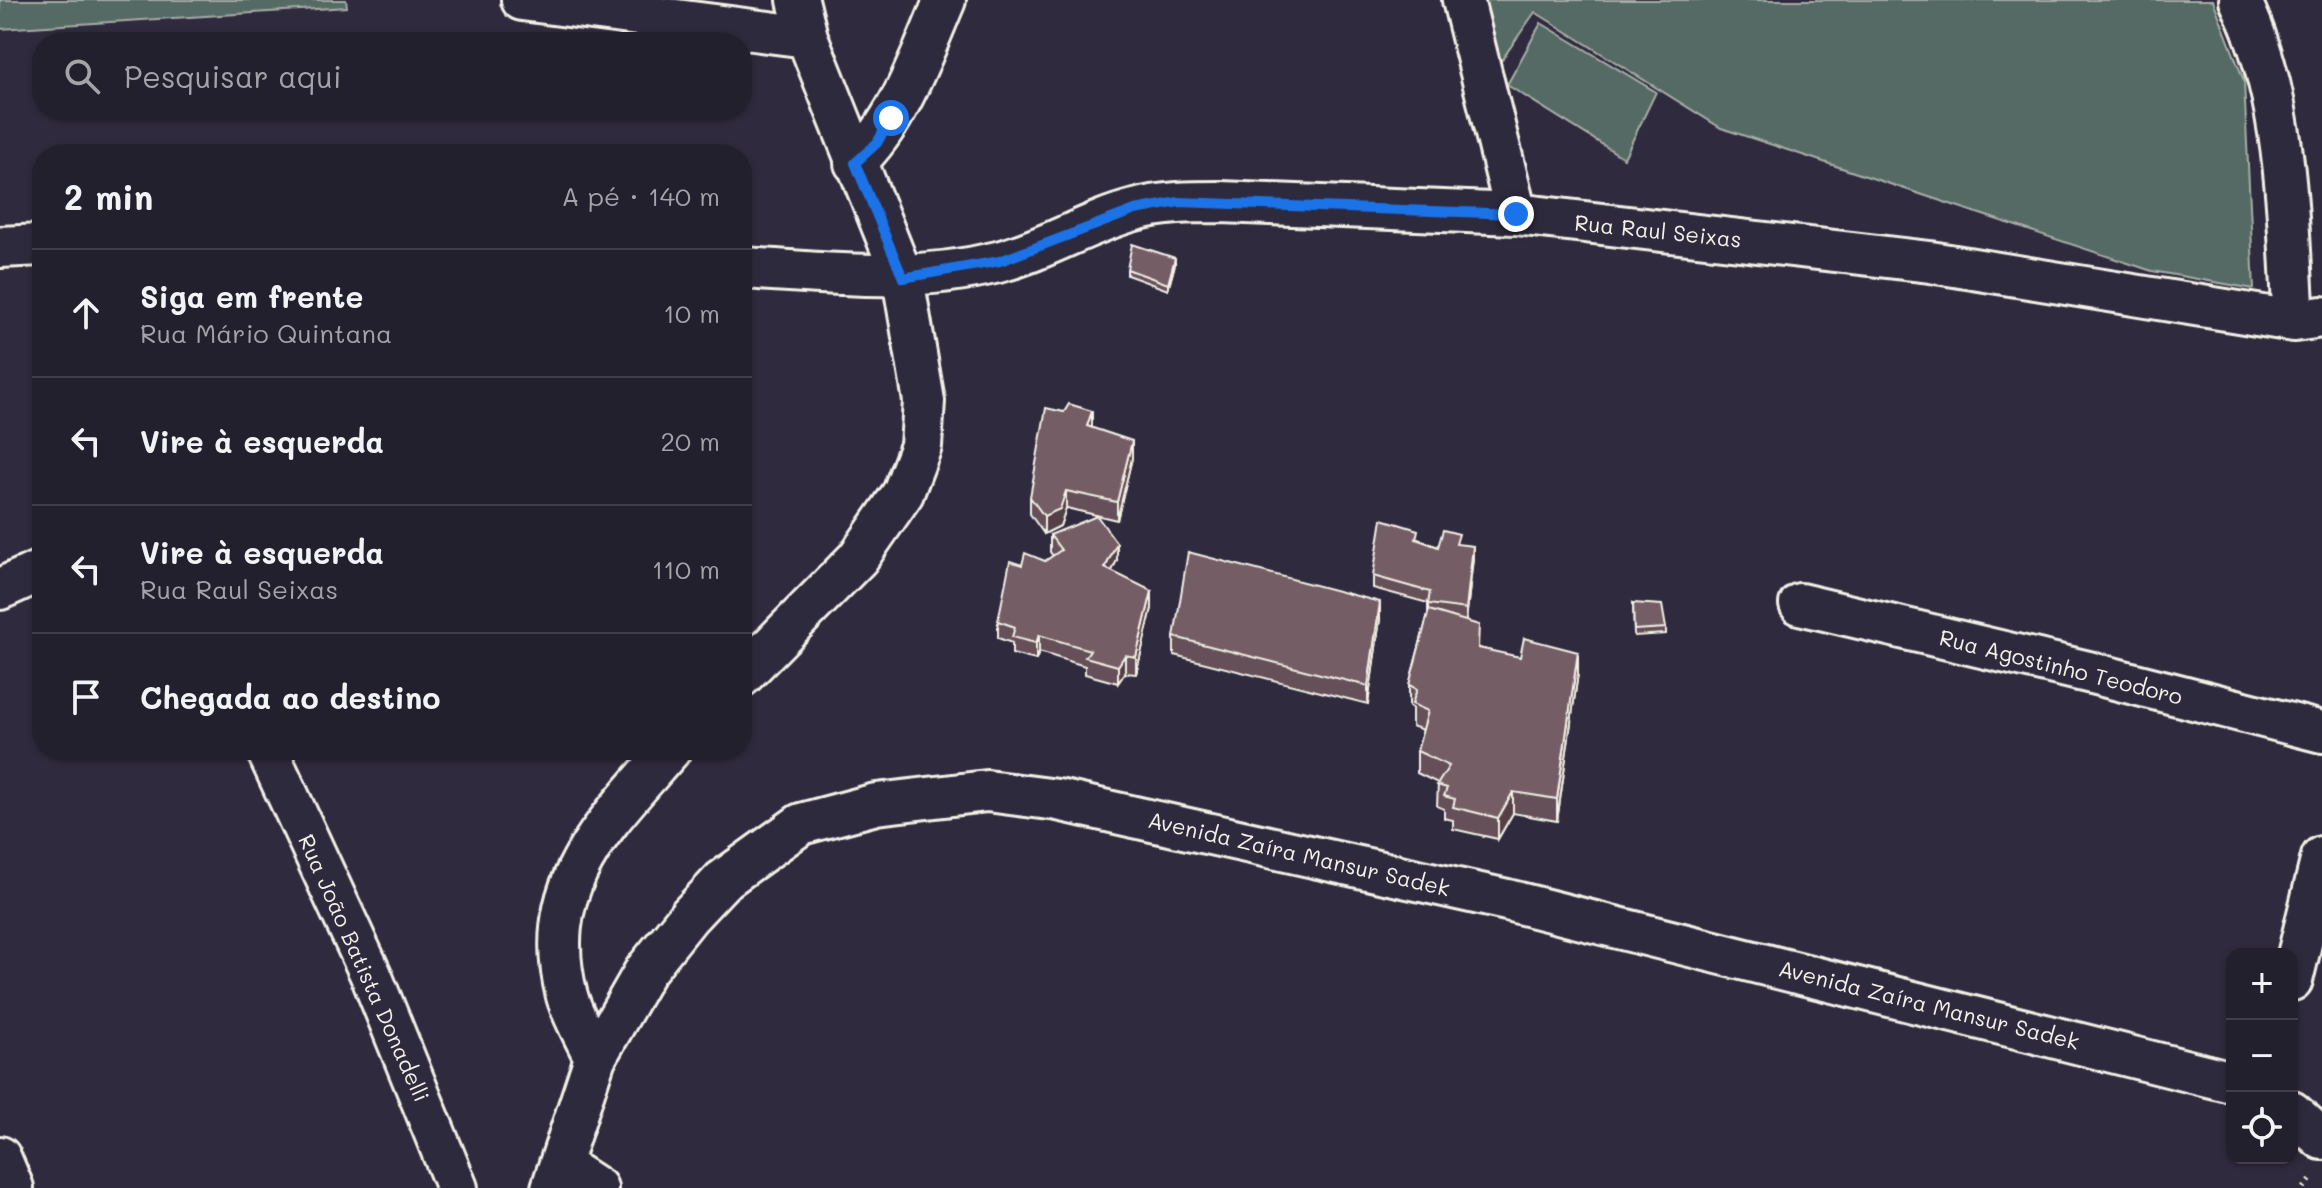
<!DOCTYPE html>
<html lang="pt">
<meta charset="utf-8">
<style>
body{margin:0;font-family:Mali,sans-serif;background:#2f2d3a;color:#f1f3f6}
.controls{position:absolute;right:24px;bottom:24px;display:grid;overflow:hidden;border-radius:16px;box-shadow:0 2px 6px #0004}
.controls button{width:72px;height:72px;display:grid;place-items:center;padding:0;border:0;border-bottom:2px solid #403e4a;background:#23202e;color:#f1f3f6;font:40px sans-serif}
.stop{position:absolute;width:24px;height:24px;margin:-18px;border:6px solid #1a73e8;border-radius:50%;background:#fff}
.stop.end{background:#1a73e8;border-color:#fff;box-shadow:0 2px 8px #0008}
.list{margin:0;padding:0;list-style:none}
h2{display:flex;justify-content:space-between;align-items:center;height:104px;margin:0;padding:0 32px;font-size:34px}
h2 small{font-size:26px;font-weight:400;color:#a3a3aa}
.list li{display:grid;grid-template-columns:52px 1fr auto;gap:24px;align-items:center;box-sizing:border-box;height:128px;padding:0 32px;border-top:2px solid #403e4a}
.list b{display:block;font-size:30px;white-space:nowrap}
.list p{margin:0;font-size:26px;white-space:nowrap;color:#a3a3aa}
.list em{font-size:26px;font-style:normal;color:#a3a3aa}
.icon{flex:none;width:44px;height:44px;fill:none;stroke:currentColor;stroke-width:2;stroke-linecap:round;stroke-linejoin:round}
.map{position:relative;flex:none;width:2322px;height:1188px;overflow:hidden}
.search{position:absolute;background:#23202e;box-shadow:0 2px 6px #0004;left:32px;top:32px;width:720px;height:88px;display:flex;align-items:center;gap:20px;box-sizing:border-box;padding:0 28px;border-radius:32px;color:#a3a3aa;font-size:30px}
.panel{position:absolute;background:#23202e;box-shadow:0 2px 6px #0004;left:32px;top:144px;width:720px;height:616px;border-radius:32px}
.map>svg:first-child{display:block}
.green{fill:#576b65;stroke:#a6aea6;stroke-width:2}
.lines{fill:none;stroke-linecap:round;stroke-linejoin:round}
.street-casing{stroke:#f4f1e8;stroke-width:46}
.path{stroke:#f4f1e8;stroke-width:5;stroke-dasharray:2 6;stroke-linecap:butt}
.street{stroke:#2f2a3d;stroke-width:40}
.wall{fill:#655058;stroke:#f4f1e8;stroke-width:2}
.shaded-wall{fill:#524147;stroke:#f4f1e8;stroke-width:2}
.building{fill:#755d66;stroke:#f4f1e8;stroke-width:2}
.route{stroke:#1a73e8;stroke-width:10}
.labels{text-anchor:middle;stroke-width:6;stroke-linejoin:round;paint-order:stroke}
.street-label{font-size:22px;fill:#f4f1e8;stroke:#2f2a3d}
</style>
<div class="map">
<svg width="2322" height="1188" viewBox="0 0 2322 1188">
<rect width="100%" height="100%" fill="#2f2a3d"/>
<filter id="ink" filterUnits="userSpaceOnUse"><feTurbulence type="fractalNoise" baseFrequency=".0125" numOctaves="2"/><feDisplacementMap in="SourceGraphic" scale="16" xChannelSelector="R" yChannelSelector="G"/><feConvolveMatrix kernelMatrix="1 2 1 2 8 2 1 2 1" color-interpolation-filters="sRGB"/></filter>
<g filter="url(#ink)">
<!-- green -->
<path class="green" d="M0,0H346L347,7L0,29Z
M1479,0H2213L2244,81L2254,289L2152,271L1721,128L1535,12L1496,68Z
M1541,23L1656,92L1624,158L1507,85Z"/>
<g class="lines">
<defs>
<path id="street" d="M522,0L807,37
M1463,0L1516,214
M2240,0C2288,99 2287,213 2294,321
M855,163C900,120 921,56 945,0
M0,247L42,245
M742,268C831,273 910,284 998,262C1045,250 1088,222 1135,210C1163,202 1192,202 1221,202L1516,214L1930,262L2294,321L2322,317
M0,589L42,570
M1800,604L2088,672L2322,732
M742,676L858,558L903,493L921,446L924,401L903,278L807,37L798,0
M267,750L371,975L457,1188
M2292,980L2322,857
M595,1058C586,1038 573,1017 567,996C538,885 604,826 670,750
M2292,1112L2322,1139
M0,1157L13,1188
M560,1164L597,1188
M552,1188L595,1058L645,971L689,916L722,881L801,824L876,804L987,791L1058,800L1507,900L2232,1082"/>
</defs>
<!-- street casing -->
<use href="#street" class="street-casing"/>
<!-- path -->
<path class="path" d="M2304,1188L2313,1177"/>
<!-- street -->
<use href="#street" class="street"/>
</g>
<!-- wall -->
<path class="wall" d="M1175,264L1168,290L1127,275V269Z
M1092,428L1132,458L1117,520L1066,508L1060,526L1044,534L1030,514V497Z
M1050,535L1117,560L1111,572L1152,608L1136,674L1125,673L1118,683L1085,674V666L1039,652L1036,660L1012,654V643L998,638V621L1022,565L1045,561L1053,556L1050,552Z
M1418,539L1438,547L1459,545L1473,558L1466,621L1479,648L1578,673L1557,821L1513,813L1498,839L1453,829V820L1444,818V809L1437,806L1438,783L1417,773V751L1423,730L1412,726V708L1409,706V685L1428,614V603L1373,588V576Z
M1633,603L1666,628V634L1634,636Z
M1380,619L1368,704L1174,655V637Z"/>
<!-- shaded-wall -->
<path class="shaded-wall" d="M1175,258V264L1168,290V284Z
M1092,411V428L1087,426Z
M1132,441V458L1117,520V502Z
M1066,491V508L1060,526L1044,534V516Z
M1117,543V560L1105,586V568Z
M1473,546V558L1466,621V609Z
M1152,591V608L1136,674V657Z
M1380,602V619L1368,704V686Z
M1039,635V652L1036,660V643Z
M1578,652V673L1557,821V799Z
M1125,655V673L1118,683V666Z
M1513,792V813L1498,839V818Z"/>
<!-- building -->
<path class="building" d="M1132,244L1175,258L1168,284L1127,269Z
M1069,404L1092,411L1087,426L1132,441L1117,502L1066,491L1060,509L1044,516L1030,497L1046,408L1064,412Z
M1097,516L1117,543L1105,568L1152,591L1136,657L1125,655L1118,666L1085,657L1090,650L1039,635L1036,643L1012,637L1015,627L998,621L1010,561L1022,565L1025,553L1045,561L1061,550L1050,535Z
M1382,519L1418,530L1416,539L1438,547L1443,530L1459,534L1456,544L1473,546L1466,609L1428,604L1430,592L1373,576Z
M1188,552L1380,602L1368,686L1174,637Z
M1633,603L1662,605L1666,628L1634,630Z
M1429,610L1479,625L1478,648L1520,657L1524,638L1578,652L1557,799L1513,792L1498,818L1453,807L1455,799L1444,796L1447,788L1437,785L1449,766L1417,751L1428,711L1412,704L1417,689L1409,685Z"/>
</g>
<g class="lines" filter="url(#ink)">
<!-- route -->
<path class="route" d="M891,118L877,143L855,163L903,278L1000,261L1135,210L1179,202L1516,214"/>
</g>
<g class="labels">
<!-- street labels -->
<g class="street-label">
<text transform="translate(1658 231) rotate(6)" y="8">Rua Raul Seixas</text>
<text transform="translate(2061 667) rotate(14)" y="8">Rua Agostinho Teodoro</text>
<text transform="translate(1299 854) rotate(13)" y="8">Avenida Zaíra Mansur Sadek</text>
<text transform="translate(364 968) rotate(66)" y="8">Rua João Batista Donadelli</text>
<text transform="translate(1929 1005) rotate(14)" y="8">Avenida Zaíra Mansur Sadek</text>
</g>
</g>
</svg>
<div class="controls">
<button>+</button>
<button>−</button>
<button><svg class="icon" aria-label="locate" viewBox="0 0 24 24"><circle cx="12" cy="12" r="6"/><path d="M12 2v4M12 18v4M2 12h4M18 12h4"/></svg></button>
</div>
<div class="stop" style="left:891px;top:118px"></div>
<div class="stop end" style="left:1516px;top:214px"></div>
<div class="search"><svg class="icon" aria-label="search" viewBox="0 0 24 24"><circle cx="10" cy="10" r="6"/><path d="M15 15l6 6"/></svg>Pesquisar aqui</div>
<section class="panel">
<h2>2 min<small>A pé · 140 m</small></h2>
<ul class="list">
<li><svg class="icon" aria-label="ahead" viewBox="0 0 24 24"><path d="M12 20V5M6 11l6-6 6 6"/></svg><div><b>Siga em frente</b><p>Rua Mário Quintana</p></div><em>10 m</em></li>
<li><svg class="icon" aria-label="left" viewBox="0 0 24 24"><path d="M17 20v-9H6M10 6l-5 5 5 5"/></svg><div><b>Vire à esquerda</b></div><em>20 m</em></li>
<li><svg class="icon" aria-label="left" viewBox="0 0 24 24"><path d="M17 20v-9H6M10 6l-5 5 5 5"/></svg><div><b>Vire à esquerda</b><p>Rua Raul Seixas</p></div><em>110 m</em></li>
<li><svg class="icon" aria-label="arrive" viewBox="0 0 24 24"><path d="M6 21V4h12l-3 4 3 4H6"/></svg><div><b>Chegada ao destino</b></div></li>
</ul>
</section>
</div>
